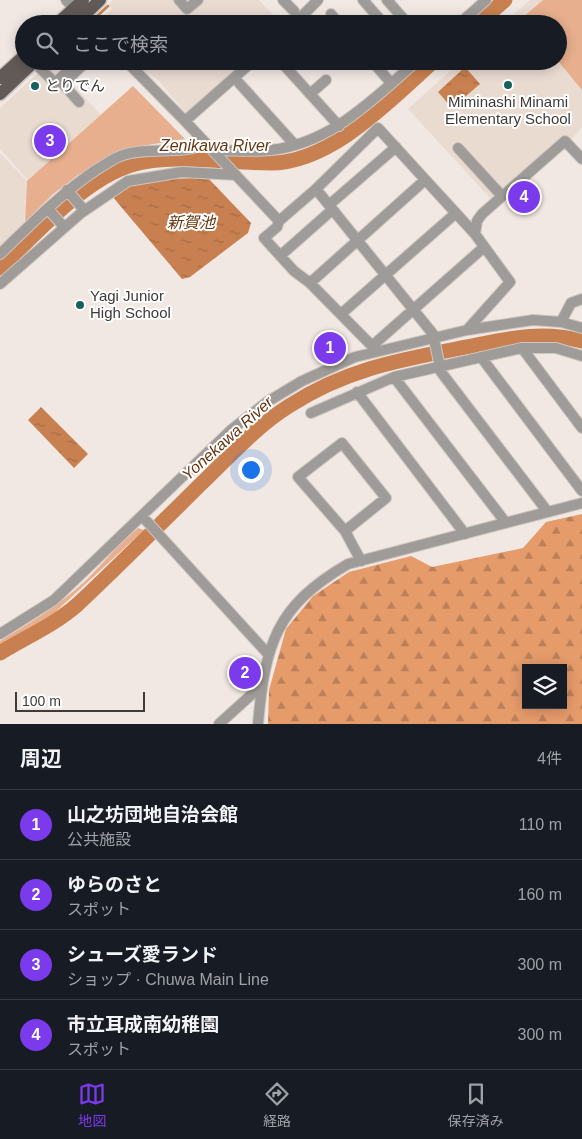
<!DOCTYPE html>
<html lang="ja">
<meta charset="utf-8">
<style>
body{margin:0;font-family:Helvetica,"Noto Sans JP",sans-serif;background:#20242c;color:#f1f3f6}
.controls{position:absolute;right:15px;bottom:15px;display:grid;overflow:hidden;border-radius:0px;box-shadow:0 2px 12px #0003}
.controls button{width:45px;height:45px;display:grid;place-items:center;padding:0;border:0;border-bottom:1px solid #363941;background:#171b24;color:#f1f3f6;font:25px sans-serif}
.scale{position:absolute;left:15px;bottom:12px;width:130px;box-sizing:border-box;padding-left:5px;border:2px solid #3e3b39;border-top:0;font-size:14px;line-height:18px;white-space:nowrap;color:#3e3b39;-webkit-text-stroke:4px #fff;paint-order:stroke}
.you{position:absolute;left:250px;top:469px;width:18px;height:18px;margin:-12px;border:4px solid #fff;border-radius:50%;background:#1a73e8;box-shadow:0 0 0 8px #1a73e833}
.badge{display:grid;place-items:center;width:32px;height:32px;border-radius:50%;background:#7c3aed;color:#fff;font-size:16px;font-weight:700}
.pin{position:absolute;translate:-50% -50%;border:2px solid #fff;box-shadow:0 1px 5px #0006}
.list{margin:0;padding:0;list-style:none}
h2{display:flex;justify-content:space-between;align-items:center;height:65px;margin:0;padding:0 20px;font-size:21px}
h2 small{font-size:16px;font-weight:400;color:#9ea1a6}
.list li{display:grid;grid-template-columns:32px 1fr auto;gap:15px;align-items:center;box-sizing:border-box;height:70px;padding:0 20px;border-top:1px solid #363941}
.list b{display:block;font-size:19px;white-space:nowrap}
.list p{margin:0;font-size:16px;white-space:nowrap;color:#9ea1a6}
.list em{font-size:16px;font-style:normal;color:#9ea1a6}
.icon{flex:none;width:28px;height:28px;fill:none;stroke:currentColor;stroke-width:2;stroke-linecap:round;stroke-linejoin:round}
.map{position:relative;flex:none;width:582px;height:724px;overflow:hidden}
.search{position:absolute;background:#171b24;box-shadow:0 2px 12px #0003;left:15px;right:15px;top:15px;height:55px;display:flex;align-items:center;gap:12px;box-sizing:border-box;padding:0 18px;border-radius:28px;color:#9ea1a6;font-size:19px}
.sheet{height:345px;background:#171b24}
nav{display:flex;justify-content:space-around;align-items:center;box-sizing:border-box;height:70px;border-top:1px solid #363941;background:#171b24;font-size:14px;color:#9ea1a6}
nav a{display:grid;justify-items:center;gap:2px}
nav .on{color:#7c3aed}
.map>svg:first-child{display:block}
.built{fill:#eadbd1}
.grass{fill:#e7af8d}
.forest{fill:url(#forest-firs);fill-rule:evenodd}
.water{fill:url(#water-ripples)}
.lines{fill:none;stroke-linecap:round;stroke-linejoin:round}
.stream{stroke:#c98050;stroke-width:2.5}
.river{stroke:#c98050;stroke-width:15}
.minor-casing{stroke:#cdc5c1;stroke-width:12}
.major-casing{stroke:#cdc5c1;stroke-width:15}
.minor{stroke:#9f9b98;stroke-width:10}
.major{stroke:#615a56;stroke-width:12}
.poi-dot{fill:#15625c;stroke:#fff;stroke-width:2}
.labels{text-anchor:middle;stroke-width:4;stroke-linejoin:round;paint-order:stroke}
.poi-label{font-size:15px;fill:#3e3b39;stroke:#fff;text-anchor:start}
.water-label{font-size:16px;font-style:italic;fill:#663511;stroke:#fff}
</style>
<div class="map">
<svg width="582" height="724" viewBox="0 0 582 724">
<defs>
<pattern id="forest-firs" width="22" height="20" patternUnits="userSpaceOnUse" patternTransform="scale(1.25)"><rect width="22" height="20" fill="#e69b6b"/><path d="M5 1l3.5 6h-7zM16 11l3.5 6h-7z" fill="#bc8059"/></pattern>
<pattern id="water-ripples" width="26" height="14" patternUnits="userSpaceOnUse" patternTransform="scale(1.25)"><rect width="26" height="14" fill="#c98050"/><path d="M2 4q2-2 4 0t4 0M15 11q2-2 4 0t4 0" fill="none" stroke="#a56a43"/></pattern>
</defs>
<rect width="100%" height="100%" fill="#f1e8e3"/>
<!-- built -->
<path class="built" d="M113,0H259L275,17L289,24H102L99,21L112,9L108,5Z
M530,0H582V127L570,141L502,202L491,199L408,109L461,61H558V24H503Z
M51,61H92L70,82L101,115L28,180L0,149V108Z
M135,61H250L189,116L156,78L145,72Z
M0,153L27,181L24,225L0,247Z"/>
<!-- grass -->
<path class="grass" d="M543,0H582V90L558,61V24H527L522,18Z
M133,86L185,139L123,149L78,175L52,195L25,222L27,181Z
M138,528L144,530L52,615L0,646V641C30,623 59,605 84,582C103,564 118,544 138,528Z"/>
<!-- forest -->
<path class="forest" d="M582,514V724H268L269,690L286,629L313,596L349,572L411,556L432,567L523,548L546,522ZM526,668H563V705H526Z"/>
<!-- water -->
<path class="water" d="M465,67L480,84L452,108L438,92Z
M207,177L251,223L248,233L190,277L182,279L112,196C138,176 175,180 207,177Z
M41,407L88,454L74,468L28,420Z"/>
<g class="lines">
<!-- stream -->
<path class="stream" d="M94,19L108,6
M227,158L232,162"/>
<!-- river -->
<path class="river" d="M477,24L505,0
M0,268C36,234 83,180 131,165C172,153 227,163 270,163C332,163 391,99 434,61
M0,653C26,637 54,625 77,605C120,565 162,522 204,481C231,455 257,426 289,406C343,371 394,361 456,349C500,341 537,329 582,341"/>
<defs>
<path id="minor" d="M66,0L89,24
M179,0L187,9L198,0
M283,0L294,11
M363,0L384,24
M387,0L408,24
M331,14L339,24
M294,24L318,0
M459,24L486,0
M126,61L185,121L279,221
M286,61L283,64L339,126
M372,61L391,83
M34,62L55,83L79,61
M239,83L295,145
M310,94L326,80
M79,102L63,84L87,61
M185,121L253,61
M458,148L502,196
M213,150C232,150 252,152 271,150C332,143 373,99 417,61
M316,189L433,334L441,372L547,511
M67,190L84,210
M329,205L396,147
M48,209L64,227
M475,234L477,221L482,214L565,141L582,159
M0,254C31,224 60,194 96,170C105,165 113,158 123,155C150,146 182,156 206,143
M280,256L332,210
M310,283L425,180
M0,284L81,213L128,181L182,172L236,175
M341,314L456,213
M561,322L571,303L582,299
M372,346L483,248
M522,348L582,428
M375,351L372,346L310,283L294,271L264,238L277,227L279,221L316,189L378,128L475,234L510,282L467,330
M481,357L582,491
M394,377L506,523
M357,392L465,534
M311,413L394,377L522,348H556L582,356
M142,516L268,654
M345,531L386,498L342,443L298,477L345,531L361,561
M0,634L54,600L231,430L267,402L302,381L355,357L467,330L533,320L561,322L582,328
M219,724L261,686
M258,724C265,644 276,606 348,564L582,503"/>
<path id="major" d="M57,24L83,0
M75,24L100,0
M0,78L24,56
M0,94L35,61"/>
</defs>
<!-- minor casing -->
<use href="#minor" class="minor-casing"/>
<!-- major casing -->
<use href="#major" class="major-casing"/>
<!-- minor -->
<use href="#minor" class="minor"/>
<!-- major -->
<use href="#major" class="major"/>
</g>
<!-- markers -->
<g class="poi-dot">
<circle cx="508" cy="85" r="5"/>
<circle cx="35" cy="86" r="5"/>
<circle cx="80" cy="305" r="5"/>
</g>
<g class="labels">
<!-- poi labels -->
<g class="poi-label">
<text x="45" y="91">とりでん</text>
<text x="508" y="107" text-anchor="middle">Miminashi Minami<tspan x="508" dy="17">Elementary School</tspan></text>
<text x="90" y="301">Yagi Junior<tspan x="90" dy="17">High School</tspan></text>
</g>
<!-- water labels -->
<g class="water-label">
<text x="215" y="151">Zenikawa River</text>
<text x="191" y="228">新賀池</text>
<text transform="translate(227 438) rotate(-42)" y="6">Yonekawa River</text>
</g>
</g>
</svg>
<div class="controls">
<button><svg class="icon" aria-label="layers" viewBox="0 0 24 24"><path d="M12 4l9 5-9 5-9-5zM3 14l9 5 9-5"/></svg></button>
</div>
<div class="scale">100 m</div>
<div class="you"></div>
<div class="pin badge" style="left:330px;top:348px">1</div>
<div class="pin badge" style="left:245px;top:673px">2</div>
<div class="pin badge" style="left:50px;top:141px">3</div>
<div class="pin badge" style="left:524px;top:197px">4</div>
<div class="search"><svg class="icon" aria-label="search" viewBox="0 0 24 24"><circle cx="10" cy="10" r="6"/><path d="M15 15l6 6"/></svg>ここで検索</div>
</div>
<section class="sheet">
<h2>周辺<small>4件</small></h2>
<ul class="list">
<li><span class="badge">1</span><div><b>山之坊団地自治会館</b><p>公共施設</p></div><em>110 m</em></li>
<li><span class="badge">2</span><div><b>ゆらのさと</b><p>スポット</p></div><em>160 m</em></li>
<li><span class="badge">3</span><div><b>シューズ愛ランド</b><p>ショップ · Chuwa Main Line</p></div><em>300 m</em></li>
<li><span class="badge">4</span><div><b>市立耳成南幼稚園</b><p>スポット</p></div><em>300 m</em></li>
</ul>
</section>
<nav>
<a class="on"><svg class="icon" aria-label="map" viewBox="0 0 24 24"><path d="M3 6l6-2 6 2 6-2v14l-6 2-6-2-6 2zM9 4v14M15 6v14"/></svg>地図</a>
<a><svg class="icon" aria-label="directions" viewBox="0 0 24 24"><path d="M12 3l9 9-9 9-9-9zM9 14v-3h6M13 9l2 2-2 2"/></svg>経路</a>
<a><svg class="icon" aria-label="saved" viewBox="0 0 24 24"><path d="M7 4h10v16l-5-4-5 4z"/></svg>保存済み</a>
</nav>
